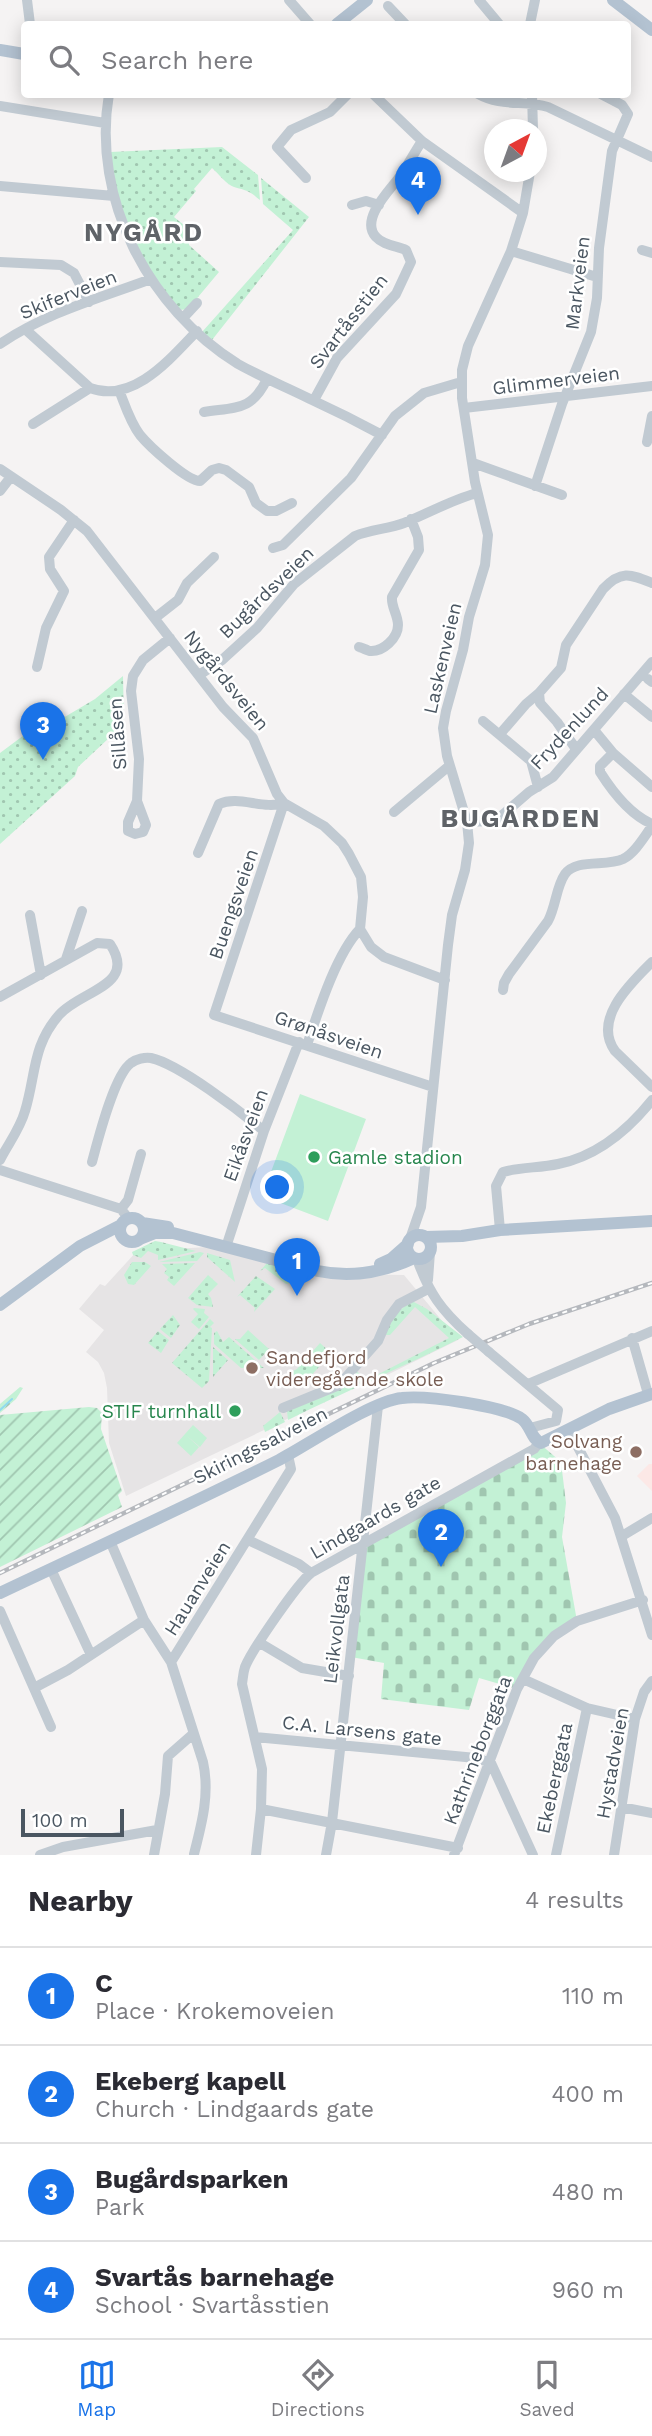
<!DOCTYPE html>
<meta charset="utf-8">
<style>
body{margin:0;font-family:"Work Sans",sans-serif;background:#f7f7f7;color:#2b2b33}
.compass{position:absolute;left:484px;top:119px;width:63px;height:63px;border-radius:50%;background:#fff;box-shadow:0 4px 18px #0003;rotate:41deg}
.scale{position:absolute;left:21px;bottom:18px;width:103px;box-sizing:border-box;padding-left:7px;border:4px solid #4a5661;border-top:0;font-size:19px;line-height:24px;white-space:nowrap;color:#4a5661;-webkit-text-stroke:5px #fff;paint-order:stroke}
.you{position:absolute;left:278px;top:1188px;width:24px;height:24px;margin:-18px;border:5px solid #fff;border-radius:50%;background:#1a73e8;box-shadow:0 0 0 10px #1a73e833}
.badge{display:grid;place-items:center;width:46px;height:46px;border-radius:50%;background:#1a73e8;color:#fff;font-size:23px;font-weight:700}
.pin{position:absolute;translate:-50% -58px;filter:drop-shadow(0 2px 4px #0008)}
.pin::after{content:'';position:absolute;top:37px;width:24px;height:21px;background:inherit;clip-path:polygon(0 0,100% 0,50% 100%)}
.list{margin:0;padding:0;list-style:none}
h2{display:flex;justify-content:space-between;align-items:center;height:91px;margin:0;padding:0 28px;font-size:30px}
h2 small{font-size:23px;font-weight:400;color:#7c7c81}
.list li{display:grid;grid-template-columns:46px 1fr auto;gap:21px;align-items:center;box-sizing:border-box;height:98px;padding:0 28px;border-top:2px solid #e1e1e2}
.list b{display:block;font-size:26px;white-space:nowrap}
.list p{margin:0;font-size:23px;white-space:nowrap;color:#7c7c81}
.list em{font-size:23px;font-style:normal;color:#7c7c81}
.icon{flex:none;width:38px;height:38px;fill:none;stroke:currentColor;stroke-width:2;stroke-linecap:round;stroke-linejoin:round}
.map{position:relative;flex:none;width:652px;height:1855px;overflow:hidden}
.search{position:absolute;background:#fff;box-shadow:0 4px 18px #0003;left:21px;right:21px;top:21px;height:77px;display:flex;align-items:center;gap:18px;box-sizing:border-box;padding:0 24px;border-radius:7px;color:#7c7c81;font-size:26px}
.sheet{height:483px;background:#fff}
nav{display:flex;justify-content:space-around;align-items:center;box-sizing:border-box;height:98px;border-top:2px solid #e1e1e2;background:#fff;font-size:19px;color:#7c7c81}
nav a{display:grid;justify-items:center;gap:4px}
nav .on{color:#1a73e8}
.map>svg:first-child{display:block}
.education{fill:#e6e4e5}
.medical{fill:#fce8e6}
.grass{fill:url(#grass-dots)}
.forest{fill:url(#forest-firs)}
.cemetery{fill:url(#cemetery-stones)}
.garden{fill:url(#garden-furrows)}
.pitch{fill:#c3f1d5}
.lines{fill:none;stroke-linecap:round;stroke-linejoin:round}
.stream{stroke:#90daee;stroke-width:2}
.minor{stroke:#c1cad2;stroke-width:10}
.major{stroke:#b3c2d1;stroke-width:12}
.rail-casing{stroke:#b5b8bd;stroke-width:4.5}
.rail{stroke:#fff;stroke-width:2;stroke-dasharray:5;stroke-linecap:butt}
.minor-bridge{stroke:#c1cad2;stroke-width:10}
.leisure-dot{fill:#2e9e5b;stroke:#fff;stroke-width:2.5}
.education-dot{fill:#8d6e63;stroke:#fff;stroke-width:2.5}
.labels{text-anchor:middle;stroke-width:5;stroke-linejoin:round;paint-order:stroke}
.street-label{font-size:19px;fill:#4a5661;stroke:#fff}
.leisure-label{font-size:19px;fill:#27864d;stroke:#fff;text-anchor:start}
.education-label{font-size:19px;fill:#785e54;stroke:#fff;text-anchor:start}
.district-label{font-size:26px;font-weight:bold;letter-spacing:2px;fill:#5f6368;stroke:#fff}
</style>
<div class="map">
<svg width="652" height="1855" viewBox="0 0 652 1855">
<defs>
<pattern id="grass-dots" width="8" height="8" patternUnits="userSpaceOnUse" patternTransform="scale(1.75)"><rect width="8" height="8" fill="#c3f1d5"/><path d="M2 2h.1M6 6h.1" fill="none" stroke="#a0c6b0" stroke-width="1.8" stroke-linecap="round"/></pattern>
<pattern id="forest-firs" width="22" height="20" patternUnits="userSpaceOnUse" patternTransform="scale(1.75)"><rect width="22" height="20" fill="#c3f1d5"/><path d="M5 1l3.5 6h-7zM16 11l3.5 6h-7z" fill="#a0c6b0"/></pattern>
<pattern id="cemetery-stones" width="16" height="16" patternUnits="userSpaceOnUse" patternTransform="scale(1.75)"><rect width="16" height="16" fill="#c3f1d5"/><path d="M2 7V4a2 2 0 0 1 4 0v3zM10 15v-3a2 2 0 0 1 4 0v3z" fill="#a0c6b0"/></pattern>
<pattern id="garden-furrows" width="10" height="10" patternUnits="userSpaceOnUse" patternTransform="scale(1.75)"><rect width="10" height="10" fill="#c3f1d5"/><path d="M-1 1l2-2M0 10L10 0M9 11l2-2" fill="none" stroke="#a0c6b0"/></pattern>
</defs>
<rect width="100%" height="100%" fill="#f5f3f3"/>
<!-- education -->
<path class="education" d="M225,1246L340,1274L404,1275L458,1340L387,1375L371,1379L126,1496L109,1443L107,1388L104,1373L98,1362L86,1352L104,1330L79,1309L100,1284L105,1286L137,1251Z"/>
<!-- medical -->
<path class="medical" d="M649,1464H652V1491L637,1476Z"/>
<!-- grass -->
<path class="grass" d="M222,147L258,175L260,200C248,190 248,191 234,187C227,185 218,173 212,168L194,189L196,191L174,217C191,232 189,223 189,245L219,272L188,309L180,310L151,276L117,200L110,152Z
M261,178L309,217L212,340L202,332L293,230L263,204Z
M123,676L124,724L78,767L75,776L0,844V753L51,715L63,718L95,699Z
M155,1241L161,1242L196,1251L158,1260V1255L148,1251L141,1258L133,1255L132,1252Z
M200,1252L204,1253L197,1261L159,1262Z
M207,1253L230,1260L235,1282L207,1257Z
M132,1262H145L151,1266L134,1285L128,1284L124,1275Z
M195,1263L174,1286L167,1280L169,1277L164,1273L167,1269L162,1264Z
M267,1263L301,1272L291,1283L286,1284L265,1268L260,1271Z
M208,1275L218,1284L208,1294L211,1298L213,1307L197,1305L188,1298Z
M256,1276L275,1289L254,1312L255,1308L240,1295L237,1297Z
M412,1301L427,1309L463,1337C405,1366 346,1391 288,1420L287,1411L355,1370L367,1380L449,1338L415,1307L390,1335H386C387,1321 400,1309 412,1301Z
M194,1308L205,1309L204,1313L209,1317L199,1329L191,1322L198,1314L193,1309Z
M173,1315L180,1325L171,1338L160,1329Z
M210,1319L214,1323L210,1327L212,1328L209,1381L202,1388L172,1363Z
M248,1330L269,1349L259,1360L235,1339H240Z
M158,1331L169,1340L161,1353L148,1343Z
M217,1331L223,1342L229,1337L264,1368H241L214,1344V1333Z
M320,1343L331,1353L310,1377L307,1375L300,1384L287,1374L297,1369Z
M213,1347L228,1360L213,1377Z
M280,1412L285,1422L265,1432L263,1426Z"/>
<!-- forest -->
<path class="forest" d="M20,1387L23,1388L16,1399L0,1413V1404Z"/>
<!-- cemetery -->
<path class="cemetery" d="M539,1443L561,1462L566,1503L562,1537L577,1621L554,1636L517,1689L479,1678L469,1710L381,1699L384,1663L351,1657L364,1542Z"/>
<!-- garden -->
<path class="garden" d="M89,1407L97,1408L102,1413L101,1429L122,1491L118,1495L122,1507L0,1567V1415Z"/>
<!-- pitch -->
<path class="pitch" d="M300,1094L366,1119L328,1221L262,1196Z
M193,1425L207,1438L200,1447L187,1436L199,1447L191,1456L177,1443Z"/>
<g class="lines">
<!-- stream -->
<path class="stream" d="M0,1410L12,1399"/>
<!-- minor -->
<path class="minor" d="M27,0L30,24
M289,0L310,24
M479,0L499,24
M388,6L405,24
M530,24L535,0
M109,94C91,199 149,309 238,364C261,377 286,387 310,399C334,410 358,422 382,435
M373,94L422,141L523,213
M478,94C501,107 524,100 548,107L652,157
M532,94L533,130
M0,106L105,123
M306,178L277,147L291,130L330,112L348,94
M0,186L114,196
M352,205L366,201L379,205
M642,250L652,253
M511,251L597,277
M0,262L61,265L74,273L89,302
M183,318L197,303
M25,329L90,388C133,404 170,359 197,331
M0,344C45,313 100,298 151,279
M119,390C125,405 130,422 140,435C149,446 187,481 200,481L212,470L219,468L226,470L249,487L256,503L267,511H276L292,503
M314,400L337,358L396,294L411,262L406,250C397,246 383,245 376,237C360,220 388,192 398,179C407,167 414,153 422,141
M464,408L652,386
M204,412C236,407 252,411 267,379
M33,424L90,388
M647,442L652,416
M473,463L562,495
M0,469L61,510L87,531L223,707L253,738L277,794L284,803L324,826L342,843L349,854L361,877L363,897L360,929L371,947L384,957L445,980
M535,486L562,404L591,332L597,298L599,248L612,151L628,114L622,105L601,94
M0,491L10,478
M273,548L283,545L351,478L395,416L424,393L461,382
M155,618L178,600L187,583L214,557
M359,647C360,647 369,651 370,651C383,652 398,638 398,625C398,615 391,607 392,597L419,550L418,537L411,519
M37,667L46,628L64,591L50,569L49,557L74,520
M199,675L222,660L257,628L294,584L355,536C371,529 389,529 404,523C429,513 451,500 477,493
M648,679L652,682
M539,693L540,703L557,722L576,749
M624,694L652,717
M483,721L531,761L538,787
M594,730L613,753L652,787
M500,734L526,704L539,693L561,668L566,645L603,589C621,570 630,574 652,583
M613,753L600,766V772C612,791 631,815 652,824
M137,801L146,825L143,832L135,834L128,831V822L137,801L139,759L131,691L133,676L143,660L170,638
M284,803L214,1015L433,1087
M394,812L449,766
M467,822L491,821L499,818L529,792L553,777L652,662
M198,853L219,804C239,795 263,810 284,803
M30,915L41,975
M66,959L82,911
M652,962C631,983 592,1019 615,1051L652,1087
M503,990L504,983L509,974L548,921C556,906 556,887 565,874C577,858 606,867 623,859C635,853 644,837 652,826
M0,997L97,943L110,944C138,986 81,990 59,1015C32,1046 36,1075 25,1111C20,1129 8,1144 0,1160
M307,1045C318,1012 336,954 360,929
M92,1162C98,1140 114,1075 131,1063C136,1059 145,1057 151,1058C179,1064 241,1112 264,1131
M0,1170L121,1209L128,1218
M121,1209L128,1200L141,1154
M500,1230L496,1186L503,1172C520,1167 540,1168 558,1164C597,1156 628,1130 652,1100
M410,1239L421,1207L448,945L452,915L465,870L469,843L467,822L447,756L443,728L446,711L463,650L469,617L485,565L488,535L475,482L462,398V370L468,346L511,251L523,213L530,172
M228,1241L264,1131L299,1042
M417,1259C429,1293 441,1310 468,1334
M428,1280L430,1252
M632,1338L648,1394
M489,1352L558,1410L556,1421L530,1428
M528,1384L652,1331
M283,1408L339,1385L378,1341L387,1320L399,1304L428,1289
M569,1430L615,1518L652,1635
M622,1536L652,1518
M248,1540L299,1564L311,1573
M110,1541L144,1620L171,1662L203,1762C210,1793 202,1823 194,1854
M51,1569L91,1655
M0,1611L51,1727
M260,1643L302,1668L349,1676
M171,1662L291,1469L288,1455
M523,1679L587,1708L635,1719
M34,1688L68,1670L144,1620
M255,1737L476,1758L491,1763L533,1855
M621,1807L652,1813
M261,1809L458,1848
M40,1855L63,1847L157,1830
M154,1855L165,1794L168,1756L193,1734
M256,1855L261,1809L262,1769L242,1684C243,1678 243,1673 245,1667C252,1650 297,1584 311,1573L534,1449L539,1443
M326,1855L332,1822L378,1406
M454,1855L517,1689L534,1658L554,1636L577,1621L643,1600
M556,1855L587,1708
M614,1855L635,1719L644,1692L652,1681"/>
<!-- major -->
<path class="major" d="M613,0L652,30
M337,24L367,0
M0,50L24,54
M120 1230a12 12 0 1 1 24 0a12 12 0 1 1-24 0Z
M142,1223L168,1227
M407 1247a12 12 0 1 1 24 0a12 12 0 1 1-24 0Z
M426,1237L462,1236L500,1230L652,1221
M140,1239L155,1233H173L318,1271C351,1278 384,1272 414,1258
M380,1264L391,1259L408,1244
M0,1305L80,1246L121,1225
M0,1593C93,1549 187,1506 279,1460C309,1444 372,1401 402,1398C426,1395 504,1406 522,1419C531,1426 531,1439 541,1443L609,1409L652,1394"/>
<defs>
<path id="rail" d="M0,1573L434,1363L529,1324L652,1283"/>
</defs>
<!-- rail casing -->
<use href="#rail" class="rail-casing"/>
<!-- rail -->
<use href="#rail" class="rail"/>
<!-- minor-bridge -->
<path class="minor-bridge" d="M468,1334L489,1352"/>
</g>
<!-- markers -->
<g class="leisure-dot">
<circle cx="314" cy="1157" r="7"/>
<circle cx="235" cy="1411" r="7"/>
</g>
<g class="education-dot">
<circle cx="252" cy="1368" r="7"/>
<circle cx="636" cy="1452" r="7"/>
</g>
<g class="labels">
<!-- street labels -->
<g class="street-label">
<text transform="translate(577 283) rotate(-83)" y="7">Markveien</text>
<text transform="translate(68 294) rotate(-22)" y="7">Skiferveien</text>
<text transform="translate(348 321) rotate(-52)" y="7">Svartåsstien</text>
<text transform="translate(556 380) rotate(-7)" y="7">Glimmerveien</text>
<text transform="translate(266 592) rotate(-44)" y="7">Bugårdsveien</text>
<text transform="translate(442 658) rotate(-77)" y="7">Laskenveien</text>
<text transform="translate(227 680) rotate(51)" y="7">Nygårdsveien</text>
<text transform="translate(569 728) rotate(-47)" y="7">Frydenlund</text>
<text transform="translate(117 734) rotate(-94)" y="7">Sillåsen</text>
<text transform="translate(233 904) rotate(-71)" y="7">Buengsveien</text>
<text transform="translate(329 1034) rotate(19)" y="7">Grønåsveien</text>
<text transform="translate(245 1135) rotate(-70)" y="7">Eikåsveien</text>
<text transform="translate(260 1445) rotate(-27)" y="7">Skiringssalveien</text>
<text transform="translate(375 1517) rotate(-30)" y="7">Lindgaards gate</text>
<text transform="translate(197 1588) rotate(-58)" y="7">Hauanveien</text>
<text transform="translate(336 1629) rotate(-83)" y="7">Leikvollgata</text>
<text transform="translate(362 1730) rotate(6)" y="7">C.A. Larsens gate</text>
<text transform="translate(477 1750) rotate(-69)" y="7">Kathrineborggata</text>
<text transform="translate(612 1763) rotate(-80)" y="7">Hystadveien</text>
<text transform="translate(554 1778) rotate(-78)" y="7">Ekeberggata</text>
</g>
<!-- leisure labels -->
<g class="leisure-label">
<text x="328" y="1164">Gamle stadion</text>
<text x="221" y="1418" text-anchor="end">STIF turnhall</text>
</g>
<!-- education labels -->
<g class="education-label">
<text x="266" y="1364">Sandefjord<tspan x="266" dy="22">videregående skole</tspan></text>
<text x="622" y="1448" text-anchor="end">Solvang<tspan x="622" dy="22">barnehage</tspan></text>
</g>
<!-- district labels -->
<g class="district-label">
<text x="144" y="241">NYGÅRD</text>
<text x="521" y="827">BUGÅRDEN</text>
</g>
</g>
</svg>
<svg class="compass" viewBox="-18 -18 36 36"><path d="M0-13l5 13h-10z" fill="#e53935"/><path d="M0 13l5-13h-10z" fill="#7c7c81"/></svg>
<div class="scale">100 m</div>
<div class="you"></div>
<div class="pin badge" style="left:297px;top:1296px">1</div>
<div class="pin badge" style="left:441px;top:1567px">2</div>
<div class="pin badge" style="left:43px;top:760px">3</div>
<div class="pin badge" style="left:418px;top:215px">4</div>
<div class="search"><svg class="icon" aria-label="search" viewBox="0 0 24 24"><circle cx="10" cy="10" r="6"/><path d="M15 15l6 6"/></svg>Search here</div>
</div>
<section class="sheet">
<h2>Nearby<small>4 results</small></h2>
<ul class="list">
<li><span class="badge">1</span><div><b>C</b><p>Place · Krokemoveien</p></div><em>110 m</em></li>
<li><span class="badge">2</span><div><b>Ekeberg kapell</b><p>Church · Lindgaards gate</p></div><em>400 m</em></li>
<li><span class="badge">3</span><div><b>Bugårdsparken</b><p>Park</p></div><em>480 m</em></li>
<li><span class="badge">4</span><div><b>Svartås barnehage</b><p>School · Svartåsstien</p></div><em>960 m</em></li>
</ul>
</section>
<nav>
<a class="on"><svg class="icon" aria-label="map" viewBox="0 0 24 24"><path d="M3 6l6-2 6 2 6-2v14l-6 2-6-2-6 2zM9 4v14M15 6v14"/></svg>Map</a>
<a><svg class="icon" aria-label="directions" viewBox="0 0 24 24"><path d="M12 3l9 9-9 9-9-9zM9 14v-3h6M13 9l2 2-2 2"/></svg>Directions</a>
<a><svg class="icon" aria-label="saved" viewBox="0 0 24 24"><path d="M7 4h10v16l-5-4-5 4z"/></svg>Saved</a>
</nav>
